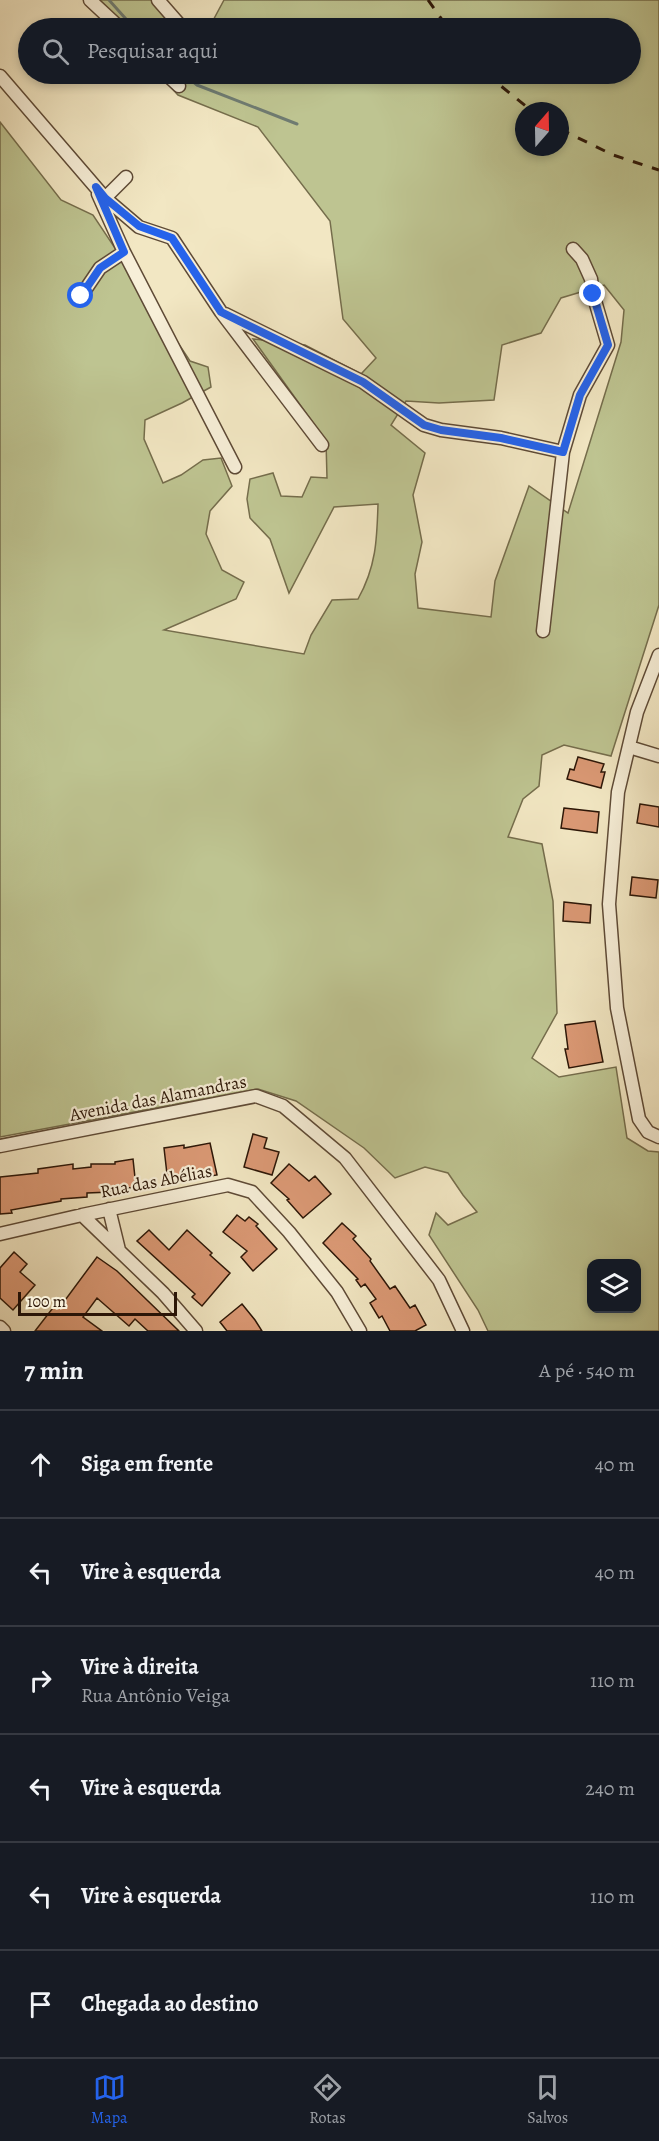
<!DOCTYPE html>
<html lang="pt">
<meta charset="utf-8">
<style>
body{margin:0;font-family:Alegreya,serif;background:#242831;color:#f1f3f6}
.controls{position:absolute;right:18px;bottom:18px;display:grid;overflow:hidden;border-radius:12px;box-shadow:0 3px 9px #0003}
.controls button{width:54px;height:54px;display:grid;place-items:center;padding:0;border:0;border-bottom:2px solid #363941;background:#171b24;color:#f1f3f6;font:30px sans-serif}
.compass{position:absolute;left:515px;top:102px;width:54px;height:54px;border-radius:50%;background:#171b24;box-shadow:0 3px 9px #0003;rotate:20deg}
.scale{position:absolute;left:18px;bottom:15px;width:159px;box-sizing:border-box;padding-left:6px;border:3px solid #2c1607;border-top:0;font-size:16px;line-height:21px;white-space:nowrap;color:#2c1607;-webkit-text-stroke:4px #f7efd8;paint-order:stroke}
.stop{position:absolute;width:18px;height:18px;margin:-14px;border:4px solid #2563eb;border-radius:50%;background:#fff}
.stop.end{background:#2563eb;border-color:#fff;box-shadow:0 2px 6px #0008}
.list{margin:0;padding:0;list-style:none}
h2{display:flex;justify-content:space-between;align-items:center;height:78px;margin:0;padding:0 24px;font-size:26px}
h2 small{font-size:20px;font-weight:400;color:#9ea1a6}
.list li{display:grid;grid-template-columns:39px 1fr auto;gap:18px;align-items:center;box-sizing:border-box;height:108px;padding:0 24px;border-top:2px solid #363941}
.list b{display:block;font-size:22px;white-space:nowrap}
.list p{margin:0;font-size:20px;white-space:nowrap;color:#9ea1a6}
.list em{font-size:20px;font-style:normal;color:#9ea1a6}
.icon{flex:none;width:33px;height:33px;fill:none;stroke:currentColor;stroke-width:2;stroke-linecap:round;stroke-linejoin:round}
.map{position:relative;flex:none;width:659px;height:1331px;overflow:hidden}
.search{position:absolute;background:#171b24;box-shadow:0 3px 9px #0003;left:18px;right:18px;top:18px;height:66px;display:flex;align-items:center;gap:15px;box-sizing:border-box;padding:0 21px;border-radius:33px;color:#9ea1a6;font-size:22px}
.sheet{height:726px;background:#171b24}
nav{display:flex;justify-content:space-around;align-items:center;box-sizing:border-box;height:84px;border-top:2px solid #363941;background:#171b24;font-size:16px;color:#9ea1a6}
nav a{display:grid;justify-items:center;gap:3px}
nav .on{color:#2563eb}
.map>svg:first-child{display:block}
.green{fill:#bec491;stroke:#756d4c;stroke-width:1.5;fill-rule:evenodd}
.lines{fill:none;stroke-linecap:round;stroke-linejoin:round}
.stream{stroke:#6f7b71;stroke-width:3}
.building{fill:#db9975;stroke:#2c1607;stroke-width:1.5}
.minor-casing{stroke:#5e4a36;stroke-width:15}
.minor{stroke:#f7efd8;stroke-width:12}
.rail{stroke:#2c1607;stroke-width:3;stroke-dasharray:10 10;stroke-linecap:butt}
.route{stroke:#2563eb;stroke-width:8}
.labels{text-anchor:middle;stroke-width:4.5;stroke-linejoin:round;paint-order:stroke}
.street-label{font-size:18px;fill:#2c1607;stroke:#f7efd8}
</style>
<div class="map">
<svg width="659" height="1331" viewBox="0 0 659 1331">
<rect width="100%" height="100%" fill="#f2e7c3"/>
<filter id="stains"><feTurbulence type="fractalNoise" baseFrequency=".00333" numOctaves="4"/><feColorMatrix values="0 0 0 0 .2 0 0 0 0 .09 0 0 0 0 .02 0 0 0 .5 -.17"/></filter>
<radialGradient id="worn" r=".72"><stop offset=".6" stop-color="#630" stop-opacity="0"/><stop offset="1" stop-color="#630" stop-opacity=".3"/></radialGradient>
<!-- green -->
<path class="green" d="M93,0H157L171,28H118Z
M224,0H659V605L611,756L564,745L542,755L539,786L523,799L508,837L542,844L553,901L557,1013L532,1058L559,1077L616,1067L627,1138L648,1151L659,1152V1331H488L478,1310L429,1235L436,1213L448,1225L477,1212L463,1195L448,1173L425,1167L395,1178L364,1148L296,1101L258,1089L0,1137V122L61,200L93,215L190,361L208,367L211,387L182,403L145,420L144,439L163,483L181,475L203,460L221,458L232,486L210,511L206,534L222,570L244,582L236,599L164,630L304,654L311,635L332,600L358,599C376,567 377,540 378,504L334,507L289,593L270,539L250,518L247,499L250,479L273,473L281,496L302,497L311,477L327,478L326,441L253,339L305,345L361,374L376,358L343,319L330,221L258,127L178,95L159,74H630V28H209ZM524,111H560V147H524ZM604,285L624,310L621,342L568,513L529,486L495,581L491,617L418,608L415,574L422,542L413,495L425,453L391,425L406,401L439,403L494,400L502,345L541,333L561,298ZM592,1264H636V1308H592Z"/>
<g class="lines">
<!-- stream -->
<path class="stream" d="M109,0L134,28
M184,74L197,85L297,124"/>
</g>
<!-- building -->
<path class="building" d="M578,757L604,764L601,772H605L601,788L567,779L570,769L574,770Z
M640,804L659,807V827L637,823Z
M564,808L599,812L597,833L561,828Z
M632,877L658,880L656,898L630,895Z
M564,902L591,905L590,923L563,921Z
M595,1021L603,1062L569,1068L565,1049H568L565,1025Z
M253,1134L267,1138L264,1148L279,1152L272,1175L244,1167Z
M210,1143L217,1175L168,1183L164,1148L184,1145V1148Z
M133,1159L136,1187L111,1190V1192L87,1193V1197L61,1199V1201L11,1210L12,1213L0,1214V1177L38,1173V1169L73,1164V1169L91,1167V1164H115V1162Z
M289,1164L309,1181L315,1176L331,1194L303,1218L287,1200L289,1199L271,1183Z
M237,1215L245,1221L249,1217L258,1224L256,1226L277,1249L253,1271L241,1257L247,1251L223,1232Z
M342,1223L356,1236L353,1239L371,1259L370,1261L390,1289L395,1286L410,1308L415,1305L426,1325L415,1331H390L382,1316L379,1318L370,1303L376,1299L365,1284L361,1287L356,1280L358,1279L323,1243Z
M149,1230L169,1250L187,1230L212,1253L210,1255L230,1273L202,1306L192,1297L195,1294L137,1241Z
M14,1252L27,1264L20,1272L35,1285L13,1310L0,1298V1268Z
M97,1257L117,1271L179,1331H148L135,1319L129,1326L97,1298L83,1317L102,1331H35L59,1300L63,1303Z
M242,1304L255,1320L262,1331H227L220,1322Z"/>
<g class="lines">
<defs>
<path id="minor" d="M90,0L120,28
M158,0L179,24L186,28
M166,74L179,86
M0,76L105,198L139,227L172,238L221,312L322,445
M98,194L124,252L235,467
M105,198L126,177
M81,296L100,268L124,252
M225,314L363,382L424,425L441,430L501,438L563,452
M543,631L563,452L580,395L608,345L593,294L591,279L582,259L573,249
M659,655L637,712L618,792L609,904L617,1008L639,1119L648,1132L659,1137
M629,747L659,756
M0,1146L256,1096L283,1106L345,1158L439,1280L463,1331
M109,1209L119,1250
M82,1215L163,1293L196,1331
M0,1234L82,1215L228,1185L252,1192L289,1232L337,1292L360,1331
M0,1327L4,1331"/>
</defs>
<!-- minor casing -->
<use href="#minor" class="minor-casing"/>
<!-- minor -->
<use href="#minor" class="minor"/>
<!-- rail -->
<path class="rail" d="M428,0L448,28
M486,74L532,111
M560,129L613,155L659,170"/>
</g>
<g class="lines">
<!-- route -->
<path class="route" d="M81,296L100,268L124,252L96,187L105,198L139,226L172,238L221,312L363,382L424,425L441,430L501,438L563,452L580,395L608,345L593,294"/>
</g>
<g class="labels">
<!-- street labels -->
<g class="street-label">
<text transform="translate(158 1098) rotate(-11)" y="6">Avenida das Alamandras</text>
<text transform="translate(156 1181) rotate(-11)" y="6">Rua das Abélias</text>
</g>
</g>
<rect width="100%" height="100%" filter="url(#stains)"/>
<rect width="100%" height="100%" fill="url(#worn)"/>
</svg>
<div class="controls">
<button><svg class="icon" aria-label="layers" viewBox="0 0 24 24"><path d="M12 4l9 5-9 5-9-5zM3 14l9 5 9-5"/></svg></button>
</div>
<svg class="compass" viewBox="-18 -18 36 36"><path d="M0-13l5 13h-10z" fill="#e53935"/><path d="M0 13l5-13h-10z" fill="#9ea1a6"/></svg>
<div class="scale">100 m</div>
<div class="stop" style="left:81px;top:296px"></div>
<div class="stop end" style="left:593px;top:294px"></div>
<div class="search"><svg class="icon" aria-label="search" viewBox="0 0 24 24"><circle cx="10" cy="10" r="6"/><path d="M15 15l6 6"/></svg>Pesquisar aqui</div>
</div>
<section class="sheet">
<h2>7 min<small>A pé · 540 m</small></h2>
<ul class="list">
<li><svg class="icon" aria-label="ahead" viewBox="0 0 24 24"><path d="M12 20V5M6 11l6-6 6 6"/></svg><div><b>Siga em frente</b></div><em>40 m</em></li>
<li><svg class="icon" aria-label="left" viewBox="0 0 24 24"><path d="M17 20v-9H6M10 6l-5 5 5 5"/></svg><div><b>Vire à esquerda</b></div><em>40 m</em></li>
<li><svg class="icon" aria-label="right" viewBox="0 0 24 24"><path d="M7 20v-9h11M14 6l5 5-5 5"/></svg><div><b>Vire à direita</b><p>Rua Antônio Veiga</p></div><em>110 m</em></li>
<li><svg class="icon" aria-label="left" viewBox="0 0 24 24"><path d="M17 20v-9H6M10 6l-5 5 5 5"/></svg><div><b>Vire à esquerda</b></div><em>240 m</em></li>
<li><svg class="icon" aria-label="left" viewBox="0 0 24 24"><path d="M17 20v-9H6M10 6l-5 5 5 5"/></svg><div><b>Vire à esquerda</b></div><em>110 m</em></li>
<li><svg class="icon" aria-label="arrive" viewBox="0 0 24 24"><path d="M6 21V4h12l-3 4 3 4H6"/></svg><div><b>Chegada ao destino</b></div></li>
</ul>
</section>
<nav>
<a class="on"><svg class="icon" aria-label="map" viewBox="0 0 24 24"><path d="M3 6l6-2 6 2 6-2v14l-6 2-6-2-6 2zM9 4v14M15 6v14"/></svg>Mapa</a>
<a><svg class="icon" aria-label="directions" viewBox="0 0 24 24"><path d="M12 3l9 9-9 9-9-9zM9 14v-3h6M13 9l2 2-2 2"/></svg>Rotas</a>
<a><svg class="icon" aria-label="saved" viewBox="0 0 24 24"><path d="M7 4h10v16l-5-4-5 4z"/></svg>Salvos</a>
</nav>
